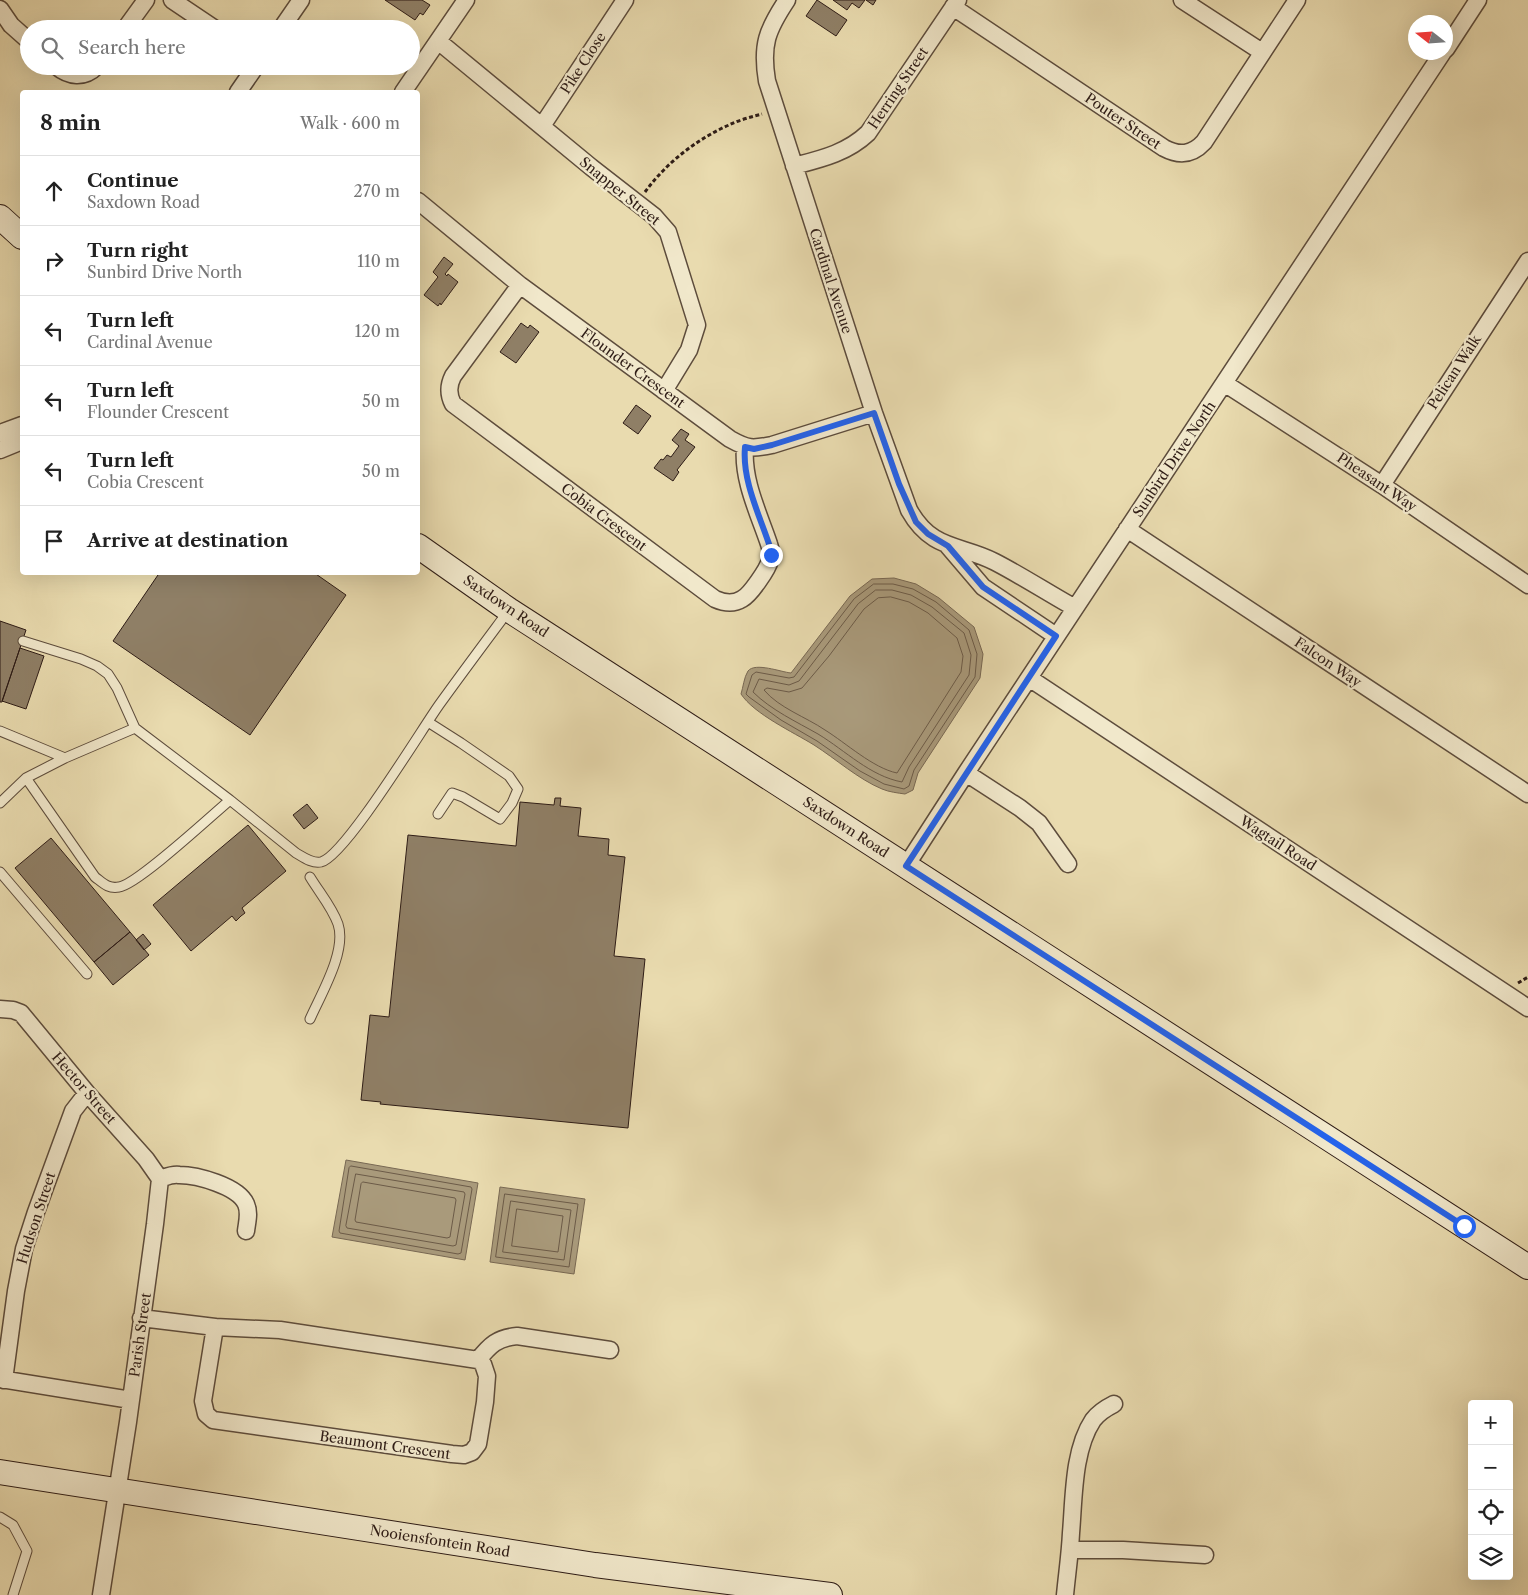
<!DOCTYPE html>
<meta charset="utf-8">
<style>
body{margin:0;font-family:"Libre Caslon Text",serif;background:#f2f2f2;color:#222}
.controls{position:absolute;right:15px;bottom:15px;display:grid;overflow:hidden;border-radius:5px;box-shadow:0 5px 20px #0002}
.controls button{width:45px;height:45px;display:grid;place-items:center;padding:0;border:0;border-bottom:1px solid #e0e0e0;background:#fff;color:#222;font:25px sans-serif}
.compass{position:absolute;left:1408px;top:15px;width:45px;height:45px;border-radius:50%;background:#fff;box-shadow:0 5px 20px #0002;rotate:287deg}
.stop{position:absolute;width:15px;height:15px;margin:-11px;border:4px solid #2563eb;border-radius:50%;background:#fff}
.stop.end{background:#2563eb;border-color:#fff;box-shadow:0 1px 5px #0008}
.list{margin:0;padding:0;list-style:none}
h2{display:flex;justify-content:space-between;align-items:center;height:65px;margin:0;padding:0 20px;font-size:21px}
h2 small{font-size:16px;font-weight:400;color:#767676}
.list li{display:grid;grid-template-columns:32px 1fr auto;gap:15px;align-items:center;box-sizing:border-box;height:70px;padding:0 20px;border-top:1px solid #e0e0e0}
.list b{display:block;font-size:19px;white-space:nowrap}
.list p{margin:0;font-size:16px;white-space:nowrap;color:#767676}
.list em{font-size:16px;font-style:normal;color:#767676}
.icon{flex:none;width:28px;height:28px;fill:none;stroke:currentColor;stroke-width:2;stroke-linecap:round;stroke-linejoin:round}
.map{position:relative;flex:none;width:1528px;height:1595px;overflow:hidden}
.search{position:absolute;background:#fff;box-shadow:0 5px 20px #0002;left:20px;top:20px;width:400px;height:55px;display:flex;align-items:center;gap:12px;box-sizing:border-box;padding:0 18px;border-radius:28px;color:#767676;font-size:19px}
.panel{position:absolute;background:#fff;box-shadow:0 5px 20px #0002;left:20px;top:90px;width:400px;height:485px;border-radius:5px}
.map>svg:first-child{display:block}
.water{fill:#a99a7b;stroke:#786853}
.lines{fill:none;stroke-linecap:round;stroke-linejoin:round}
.shore{stroke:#6c5b48;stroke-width:1}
.building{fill:#8f7f66;stroke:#2e1c16}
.lane-casing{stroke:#5d4c3c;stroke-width:11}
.street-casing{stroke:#5d4c3c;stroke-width:19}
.secondary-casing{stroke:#2e1c16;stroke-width:26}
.path{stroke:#2e1c16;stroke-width:3;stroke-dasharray:4 2.5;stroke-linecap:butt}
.lane{stroke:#f1e8cb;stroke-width:9}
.street{stroke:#f1e8cb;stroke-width:16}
.secondary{stroke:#f1e8cb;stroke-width:24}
.route{stroke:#2563eb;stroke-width:6}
.labels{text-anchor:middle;stroke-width:4.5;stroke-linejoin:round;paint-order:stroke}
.street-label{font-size:14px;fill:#2e1c16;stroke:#f1e8cb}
</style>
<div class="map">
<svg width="1528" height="1595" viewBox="0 0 1528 1595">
<rect width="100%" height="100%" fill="#e9dbaf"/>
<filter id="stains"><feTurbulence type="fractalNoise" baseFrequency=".004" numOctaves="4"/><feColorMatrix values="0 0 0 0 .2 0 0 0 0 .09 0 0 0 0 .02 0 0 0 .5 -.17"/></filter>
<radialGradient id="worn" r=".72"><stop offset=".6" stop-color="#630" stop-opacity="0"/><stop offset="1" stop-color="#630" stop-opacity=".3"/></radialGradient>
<!-- water -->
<path class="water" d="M894,578L916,584L939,598L974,627L983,654L980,678L918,773L913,790L905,794C898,793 889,792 882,789C858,779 836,759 814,745C793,732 754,714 741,694C743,688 744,677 748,671C755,662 781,672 791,673L850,596L872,579Z
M346,1160L478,1183L465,1260L332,1237Z
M500,1187L585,1199L574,1274L490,1262Z"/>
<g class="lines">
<!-- shore -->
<path class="shore" d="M874,584H893L913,589L936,602L969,630L977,654L975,677L914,770L909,786L904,789L884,784L860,771L817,741L781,720L749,697L746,694L752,675L756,672L789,678L794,677L854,599Z
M876,590H892L911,595L932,607L964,633L971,655L969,675L909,767L902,782C870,776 846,751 818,734C797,722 771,710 753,692L759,679L789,685L799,681L858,604Z
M891,597L909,602L928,613L957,638L963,656L961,672L897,773C873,768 846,743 825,730C806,717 779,708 764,690L767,688L789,692L802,688L829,656L864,609L878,598Z
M351,1166L471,1187L472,1189L461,1253L458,1254L340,1233L339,1231L349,1168Z
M356,1174L464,1192L465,1194L456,1245L453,1246L347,1228L346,1226Z
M363,1182L455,1198L456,1200L450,1237L447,1238L356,1222L355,1220L361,1184Z
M505,1194L578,1204L569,1267L496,1257Z
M511,1201L571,1210L564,1260L503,1252Z
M517,1209L563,1216L558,1252L512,1246Z"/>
</g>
<!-- building -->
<path class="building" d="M385,0H422L430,5L423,15L420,13L415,20Z
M817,0L847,20L836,36L806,16Z
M833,0H865L859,8L852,3L847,10Z
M866,0H876L873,5Z
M444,257L453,264L445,274L447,276L448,274L458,282L441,305L440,303L438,306L424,295L438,277L433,272Z
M521,323L528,328L530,325L539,332L516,363L500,352Z
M636,405L651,416L638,434L623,423Z
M681,429L689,434L685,440L695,447L677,470L679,472L673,481L654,468L661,459L663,460L667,455L671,457L679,446L672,440Z
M160,572H313L346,595L250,735L113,641Z
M0,621L26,630L2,702H0Z
M20,648L44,656L26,709L2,701Z
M555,798H561L560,806L581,808L578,836L609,839L608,855L625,857L614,956L645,959L628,1128L380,1104L381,1102L361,1100L370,1015L389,1017L408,835L516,846L520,802L554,805Z
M307,804L318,818L304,829L293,815Z
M248,825L286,871L242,908L245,913L241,916L236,921L232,916L191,951L153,905Z
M51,838L130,932L94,962L15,868Z
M130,932L149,955L113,985L94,962Z
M143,934L151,944L144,950L136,940Z"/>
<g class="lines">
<defs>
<path id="lane" d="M23,641L81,659L97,666L108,674L117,688L135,728L230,800L296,853C303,857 312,864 321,862C345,856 420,732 439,705C462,673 486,641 509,610
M428,722L461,743L509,776L518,789L512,803L500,819L463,797L452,793L438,814
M0,731L65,758
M26,778L95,877C103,883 108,889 119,887C137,885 211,816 230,800
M0,803L26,778L65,758L135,728
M0,872L87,974
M310,877C319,892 332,907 338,924C347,951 321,994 310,1019
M0,1517L13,1525L27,1551L13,1595"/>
<path id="street" d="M172,0L215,29
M787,0C767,30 761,45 767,81L874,413L909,510C932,551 960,544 995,562C1022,576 1048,593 1075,608
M1182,0L1262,52
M953,7L1164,148C1179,156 1192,155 1204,142L1297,0
M0,9L11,25L29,41
M125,29L146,0
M281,29L301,0
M438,41L591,167L654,216L668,232L697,325L689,350L664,391
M1446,49L1478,0
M56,66C69,77 84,79 97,66
M238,92L256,66
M403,92L466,0
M542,126L625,0
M794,166C821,159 847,153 868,133L958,0
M418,201L520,285L730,439C748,449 752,449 772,445L874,413
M520,285L453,376C448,386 448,394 453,404L715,599C724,603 734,604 742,599C750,595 768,569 770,560C771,555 771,549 769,544C759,514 742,480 745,447
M1224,383L1382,485L1528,585
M0,433L22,425
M0,450L22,441
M1382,485L1528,261
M1127,529L1528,794
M948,546L983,587L1056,636
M1029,678L1528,1008
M966,773L1020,808L1039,823L1068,864
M906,866L966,773L1443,52
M0,1009L13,1010L21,1013L87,1093L146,1159L160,1179
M160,1179C166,1177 172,1174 179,1175C197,1175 238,1186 246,1204C250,1213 247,1222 246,1231
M141,1318L215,1327L280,1330L478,1360L483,1364L487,1376L485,1402L478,1444L472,1452L464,1455L452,1454L213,1420L206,1414L203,1401L215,1327
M478,1360C490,1345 497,1338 517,1336L610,1350
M0,1379L131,1400
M4,1380L16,1291L24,1249L36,1212L73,1111L87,1093
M1070,1550H1123L1205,1555
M101,1595L128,1422L155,1224L160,1179
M1065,1595C1067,1574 1070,1554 1071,1533C1074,1498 1073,1450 1093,1420C1099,1412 1106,1408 1114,1404"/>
<path id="secondary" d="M0,217L22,237
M418,546L509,610L1528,1267
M0,1472L595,1565L830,1595"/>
</defs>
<!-- lane casing -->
<use href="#lane" class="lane-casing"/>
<!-- street casing -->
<use href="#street" class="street-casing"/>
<!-- secondary casing -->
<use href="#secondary" class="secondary-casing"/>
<!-- path -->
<path class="path" d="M645,192C666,163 697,139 729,125C739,120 751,117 762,114
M1518,983L1528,977"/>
<!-- lane -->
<use href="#lane" class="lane"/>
<!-- street -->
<use href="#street" class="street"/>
<!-- secondary -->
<use href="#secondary" class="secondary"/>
</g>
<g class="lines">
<!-- route -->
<path class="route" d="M771,555L769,544C759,514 742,480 745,447L754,449L772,445L874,413L899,484L916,522L928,534L948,546L983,587L1056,636L906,866L1464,1226"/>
</g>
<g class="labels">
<!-- street labels -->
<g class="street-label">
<text transform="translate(583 63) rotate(-57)" y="5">Pike Close</text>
<text transform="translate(898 88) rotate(-56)" y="5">Herring Street</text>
<text transform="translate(1123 121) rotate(34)" y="5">Pouter Street</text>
<text transform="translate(620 191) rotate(39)" y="5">Snapper Street</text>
<text transform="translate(831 281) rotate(72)" y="5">Cardinal Avenue</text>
<text transform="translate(633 368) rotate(36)" y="5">Flounder Crescent</text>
<text transform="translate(1454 372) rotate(-57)" y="5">Pelican Walk</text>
<text transform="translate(1174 459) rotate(-56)" y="5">Sunbird Drive North</text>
<text transform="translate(1377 482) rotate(34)" y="5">Pheasant Way</text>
<text transform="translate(604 517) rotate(37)" y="5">Cobia Crescent</text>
<text transform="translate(506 606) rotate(34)" y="5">Saxdown Road</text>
<text transform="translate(1328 662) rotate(34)" y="5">Falcon Way</text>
<text transform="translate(846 827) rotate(33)" y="5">Saxdown Road</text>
<text transform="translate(1278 843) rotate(33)" y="5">Wagtail Road</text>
<text transform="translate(84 1088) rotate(49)" y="5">Hector Street</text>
<text transform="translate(36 1218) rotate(-72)" y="5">Hudson Street</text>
<text transform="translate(140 1335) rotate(-82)" y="5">Parish Street</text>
<text transform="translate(385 1445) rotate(8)" y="5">Beaumont Crescent</text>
<text transform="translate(440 1541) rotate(9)" y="5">Nooiensfontein Road</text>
</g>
</g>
<rect width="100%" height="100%" filter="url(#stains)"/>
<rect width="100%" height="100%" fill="url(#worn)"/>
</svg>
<div class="controls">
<button>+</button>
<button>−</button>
<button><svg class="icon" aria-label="locate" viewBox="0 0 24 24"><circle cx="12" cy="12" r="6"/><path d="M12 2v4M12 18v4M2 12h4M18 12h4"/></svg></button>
<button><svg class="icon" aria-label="layers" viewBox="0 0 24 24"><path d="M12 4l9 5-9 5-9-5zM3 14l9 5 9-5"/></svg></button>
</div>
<svg class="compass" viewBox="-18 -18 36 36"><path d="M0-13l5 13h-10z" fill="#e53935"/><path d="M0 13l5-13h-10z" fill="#767676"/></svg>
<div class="stop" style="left:1464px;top:1226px"></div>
<div class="stop end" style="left:771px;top:555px"></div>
<div class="search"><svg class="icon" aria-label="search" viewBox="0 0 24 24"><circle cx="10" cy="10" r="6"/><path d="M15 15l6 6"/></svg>Search here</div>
<section class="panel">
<h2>8 min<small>Walk · 600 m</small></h2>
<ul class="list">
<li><svg class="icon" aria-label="ahead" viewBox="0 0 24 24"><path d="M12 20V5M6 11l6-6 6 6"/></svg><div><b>Continue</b><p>Saxdown Road</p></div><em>270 m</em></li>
<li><svg class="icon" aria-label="right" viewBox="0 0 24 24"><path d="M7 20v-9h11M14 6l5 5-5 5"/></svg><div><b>Turn right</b><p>Sunbird Drive North</p></div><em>110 m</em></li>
<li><svg class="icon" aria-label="left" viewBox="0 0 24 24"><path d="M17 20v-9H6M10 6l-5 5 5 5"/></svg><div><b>Turn left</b><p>Cardinal Avenue</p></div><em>120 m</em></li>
<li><svg class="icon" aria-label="left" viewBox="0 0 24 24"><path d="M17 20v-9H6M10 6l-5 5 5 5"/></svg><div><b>Turn left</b><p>Flounder Crescent</p></div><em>50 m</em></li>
<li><svg class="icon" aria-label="left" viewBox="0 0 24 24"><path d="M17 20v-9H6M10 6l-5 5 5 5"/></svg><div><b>Turn left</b><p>Cobia Crescent</p></div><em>50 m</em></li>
<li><svg class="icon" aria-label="arrive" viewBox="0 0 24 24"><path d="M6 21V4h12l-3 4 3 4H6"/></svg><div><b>Arrive at destination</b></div></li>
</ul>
</section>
</div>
